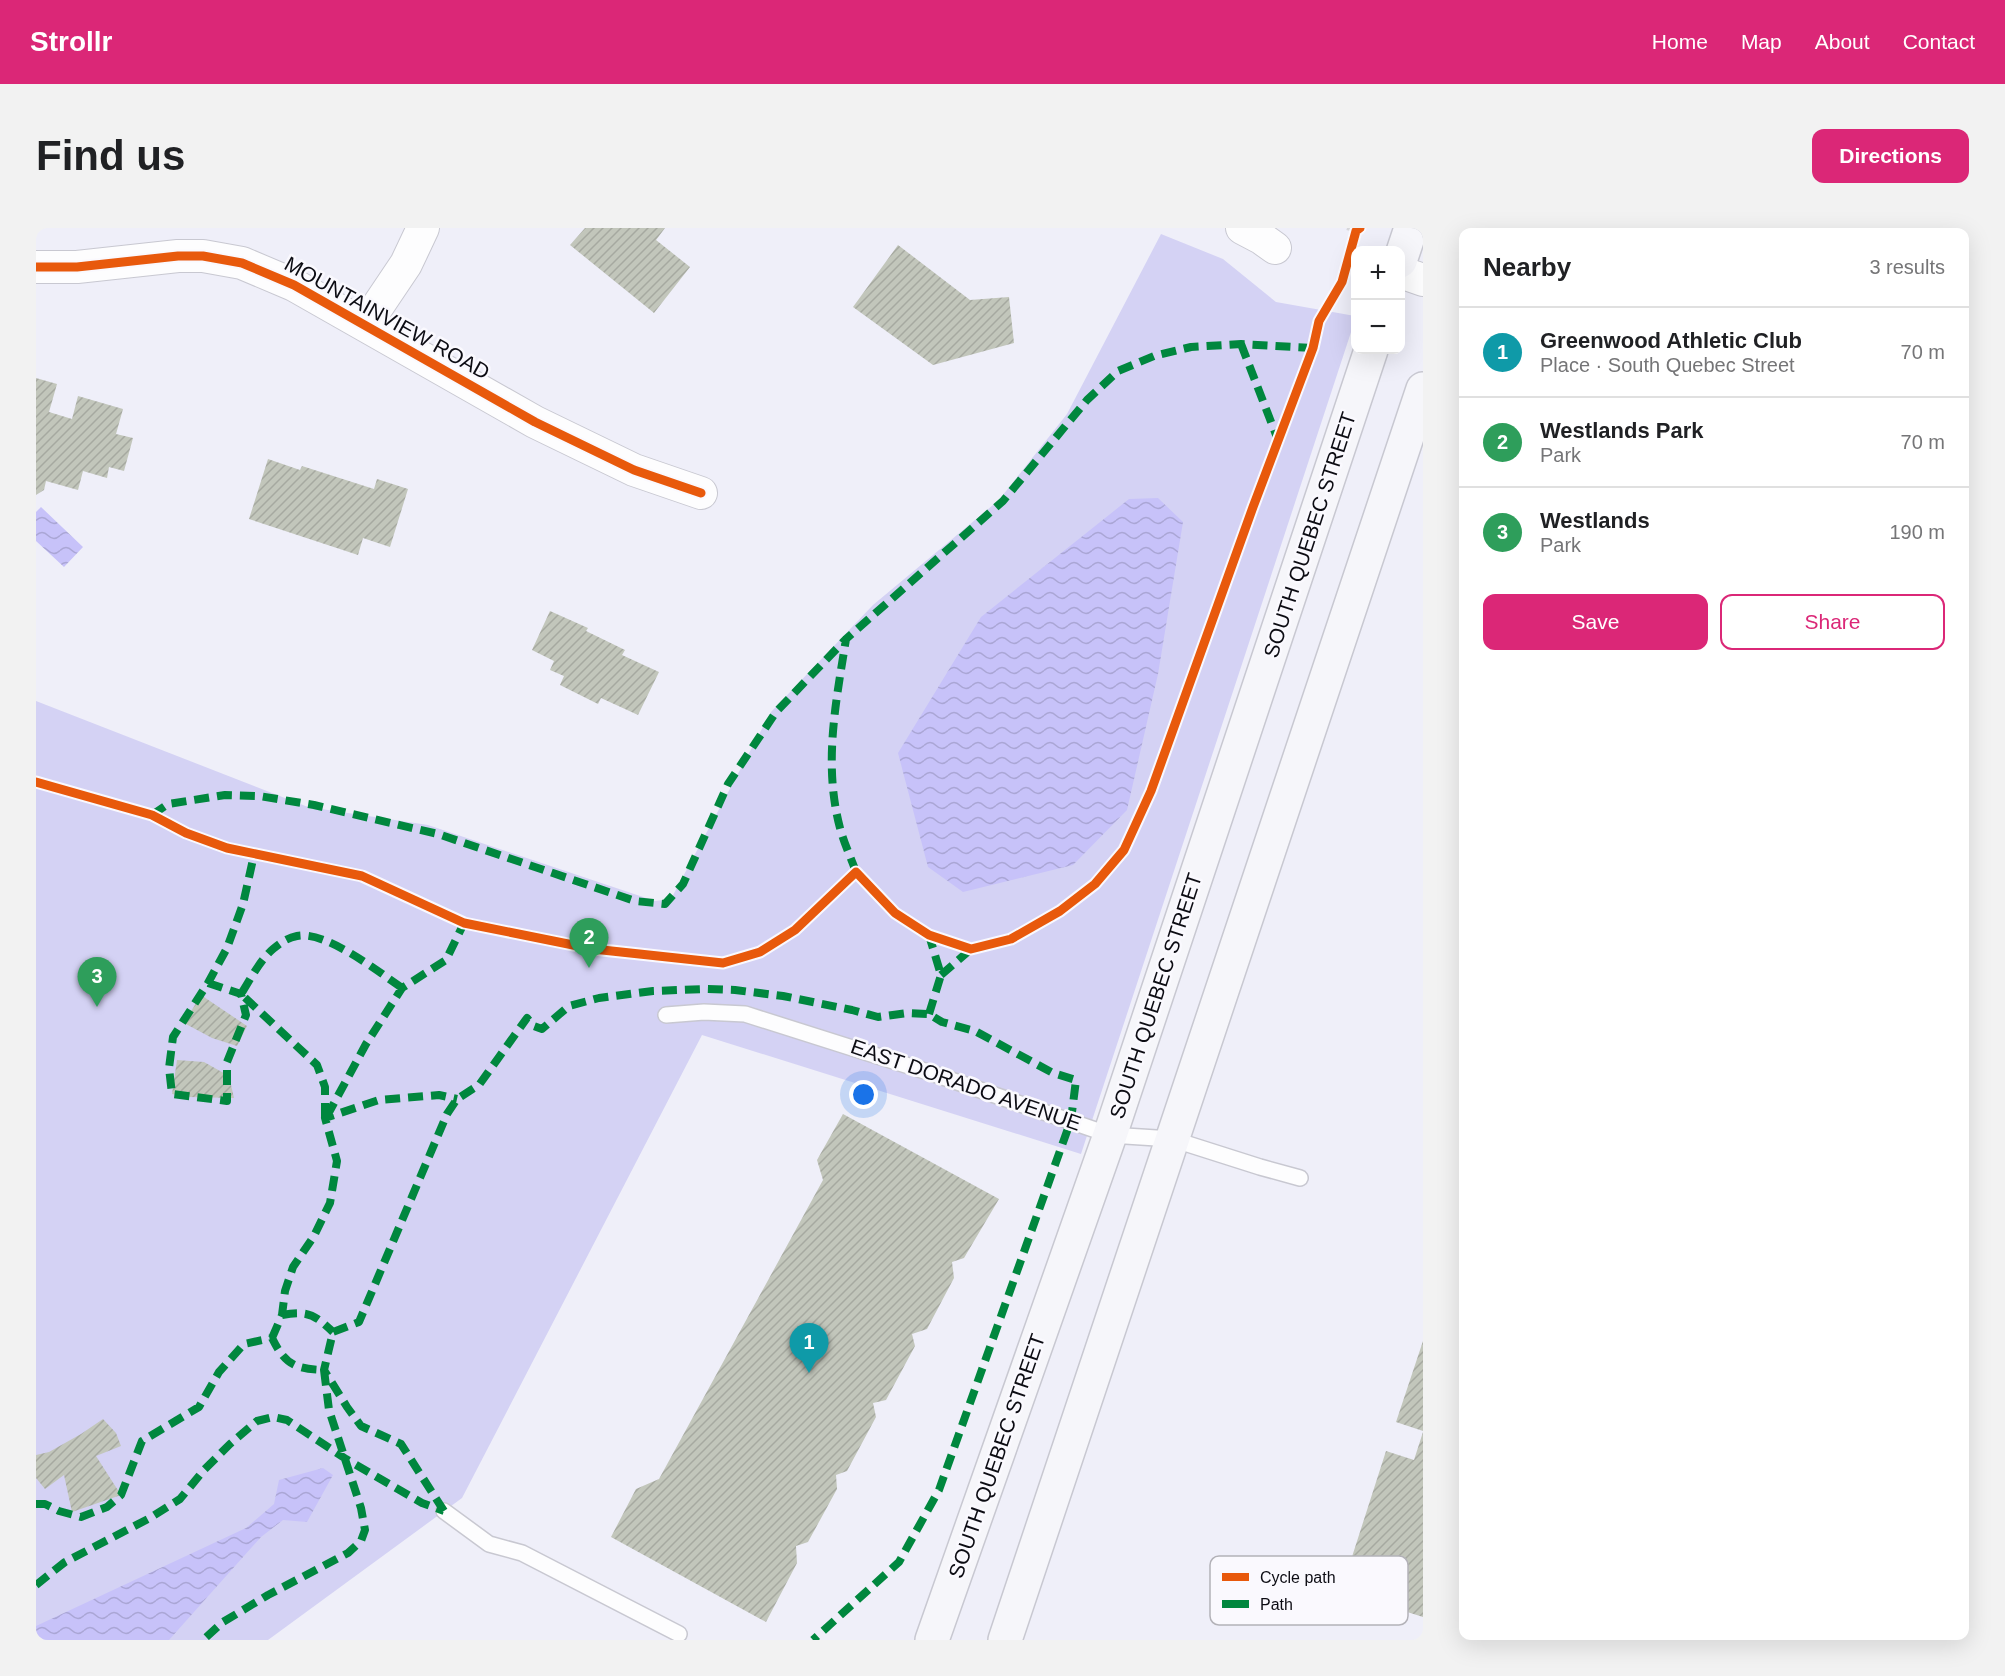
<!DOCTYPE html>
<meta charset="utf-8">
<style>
body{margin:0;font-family:Arial,sans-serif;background:#f2f2f2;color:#202124}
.controls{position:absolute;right:18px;top:18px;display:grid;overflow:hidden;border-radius:12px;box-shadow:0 6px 24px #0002}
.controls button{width:54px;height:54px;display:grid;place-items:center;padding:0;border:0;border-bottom:2px solid #e0e0e0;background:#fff;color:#202124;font:30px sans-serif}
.you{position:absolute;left:828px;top:867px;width:21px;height:21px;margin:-15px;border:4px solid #fff;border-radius:50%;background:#1a73e8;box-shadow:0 0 0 9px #1a73e833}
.badge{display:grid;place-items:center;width:39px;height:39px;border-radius:50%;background:#db2777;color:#fff;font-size:20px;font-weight:700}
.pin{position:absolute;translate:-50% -50px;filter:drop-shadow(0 2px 3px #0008)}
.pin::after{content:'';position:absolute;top:32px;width:21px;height:18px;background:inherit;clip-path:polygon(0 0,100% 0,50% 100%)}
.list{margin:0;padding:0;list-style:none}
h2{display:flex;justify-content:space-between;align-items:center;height:78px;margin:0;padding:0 24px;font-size:26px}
h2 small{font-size:20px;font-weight:400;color:#757577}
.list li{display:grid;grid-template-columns:39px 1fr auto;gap:18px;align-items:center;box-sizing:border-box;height:90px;padding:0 24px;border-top:2px solid #e0e0e0}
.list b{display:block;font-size:22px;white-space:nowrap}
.list p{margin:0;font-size:20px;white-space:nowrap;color:#757577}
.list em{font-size:20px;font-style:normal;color:#757577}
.actions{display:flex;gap:12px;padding:18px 24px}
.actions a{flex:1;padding:14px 0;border:2px solid #db2777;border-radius:12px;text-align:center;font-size:21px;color:#db2777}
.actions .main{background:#db2777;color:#fff}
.map{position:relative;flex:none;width:1387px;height:1412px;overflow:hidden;border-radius:12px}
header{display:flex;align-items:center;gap:36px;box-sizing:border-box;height:84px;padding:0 30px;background:#db2777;color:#fff}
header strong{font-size:28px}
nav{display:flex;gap:33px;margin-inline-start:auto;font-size:21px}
.intro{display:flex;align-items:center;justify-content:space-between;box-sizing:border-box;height:144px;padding:0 36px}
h1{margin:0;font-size:42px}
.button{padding:15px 27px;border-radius:12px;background:#db2777;color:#fff;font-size:21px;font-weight:700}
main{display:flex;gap:36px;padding:0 36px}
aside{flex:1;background:#fff;border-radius:12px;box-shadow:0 6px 24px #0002}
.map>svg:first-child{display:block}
.park{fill:#d4d2f4}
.water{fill:url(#water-waves)}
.building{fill:url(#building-hatch)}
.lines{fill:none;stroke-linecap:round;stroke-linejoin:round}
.lane-casing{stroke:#c8c8d1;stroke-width:18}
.street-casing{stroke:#c8c8d1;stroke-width:34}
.secondary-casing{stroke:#c8c8d1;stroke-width:36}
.path{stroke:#d6d6d9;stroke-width:4;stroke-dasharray:3 3;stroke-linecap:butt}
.lane{stroke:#fdfdfe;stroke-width:15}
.street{stroke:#fdfdfe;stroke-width:32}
.secondary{stroke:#f6f6fa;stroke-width:33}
.quiet{stroke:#00873e;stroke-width:8;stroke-dasharray:15 8;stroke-linecap:butt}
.cycleway-casing{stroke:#faf9fe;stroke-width:13}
.cycleway{stroke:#e8590c;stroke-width:9}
.labels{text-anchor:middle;stroke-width:5;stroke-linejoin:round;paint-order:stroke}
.street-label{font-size:21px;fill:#0c0c13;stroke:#faf9fe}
.key{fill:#faf9fe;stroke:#b3b2b8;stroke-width:1.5}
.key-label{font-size:16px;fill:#0c0c13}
</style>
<header>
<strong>Strollr</strong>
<nav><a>Home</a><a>Map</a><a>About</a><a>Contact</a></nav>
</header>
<div class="intro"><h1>Find us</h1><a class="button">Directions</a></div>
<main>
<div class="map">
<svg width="1387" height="1412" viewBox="0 0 1387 1412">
<defs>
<pattern id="water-waves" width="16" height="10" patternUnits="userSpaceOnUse" patternTransform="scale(1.5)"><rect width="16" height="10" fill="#c7c2f9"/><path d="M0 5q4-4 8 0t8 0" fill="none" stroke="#aaa6d5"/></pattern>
<pattern id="building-hatch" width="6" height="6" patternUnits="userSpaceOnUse" patternTransform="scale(1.5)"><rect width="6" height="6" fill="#c2c6bb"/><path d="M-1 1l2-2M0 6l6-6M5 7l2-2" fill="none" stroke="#a6a9a0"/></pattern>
</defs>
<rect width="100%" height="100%" fill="#efeff9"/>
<!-- park -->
<path class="park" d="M1125,6L1187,31L1240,74L1319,88V92L1045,926L666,807L426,1270L232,1412H0V473L272,579L392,597L619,673L635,671L735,484L837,377L963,272L1031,186Z"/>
<!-- water -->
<path class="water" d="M1122,270L1147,294L1122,446L1091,582L1037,637L927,664L892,639L862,525L945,389L1093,271Z
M5,279L47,319L28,339L0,313V284Z
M287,1240L297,1247L271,1294L247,1292L225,1309L133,1412H0V1398L210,1300L238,1276L243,1252Z"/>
<!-- building -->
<path class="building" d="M549,0H629L620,12L654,39L618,85L534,17Z
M862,17L934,72L973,69L978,115L897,137L817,79Z
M0,150L21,156L13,184L36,191L42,168L87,181L80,206L97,210L88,243L73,239L71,250L47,243L42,262L10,253L8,262L0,267Z
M232,231L264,242L266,238L338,261L341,251L372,261L354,319L327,310L322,327L213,291Z
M514,383L552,400L550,403L589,422L586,427L623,444L602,487L565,470L562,476L524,457L528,448L514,442L518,433L496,422Z
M165,767L211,798L201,818L176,810L148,795Z
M141,832L168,834L193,848L198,870L153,869L136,866Z
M807,886L963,971L928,1030L916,1034L918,1050L891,1101L876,1106L879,1118L850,1172L837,1175L840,1189L811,1243L800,1247L801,1261L772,1314L760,1318L761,1335L730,1394L575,1309L600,1261L623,1251L787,952L781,932Z
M1387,1113V1203L1360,1194Z
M67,1191L80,1205L85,1218L60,1228L85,1267L36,1284L28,1247L9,1261L0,1250V1227L13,1224L45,1206Z
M1387,1204V1389L1305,1363L1350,1223L1378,1232Z"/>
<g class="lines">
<defs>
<path id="lane" d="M630,787L668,784L709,786L895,845L1074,907L1136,911L1224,939L1264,950
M408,1283L453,1316L486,1325L643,1406"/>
<path id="street" d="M1206,0L1225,10L1239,20
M0,39H41L142,28H167L206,35L258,57L499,194L598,242L665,265
M1364,44L1387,52
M329,97L370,36L387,0"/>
<path id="secondary" d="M1364,33L1375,0
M896,1412L1074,907L1335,122
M969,1412L1387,161"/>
</defs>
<!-- lane casing -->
<use href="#lane" class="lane-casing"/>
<!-- street casing -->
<use href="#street" class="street-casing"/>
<!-- secondary casing -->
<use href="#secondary" class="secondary-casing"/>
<!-- path -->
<path class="path" d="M1311,0L1320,3"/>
<!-- lane -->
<use href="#lane" class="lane"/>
<!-- street -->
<use href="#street" class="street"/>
<!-- secondary -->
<use href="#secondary" class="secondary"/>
<!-- quiet -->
<path class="quiet" d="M1205,116L1242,212
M116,587L132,576L189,567L223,568L278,577L402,606L599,673L629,676L647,656L692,556L740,484L810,411
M820,644C815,630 808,615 804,600C787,536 800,474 810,411L967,273L1051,172L1082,143L1118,128L1155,119L1205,116L1277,120
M905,747L935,721
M172,755L205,766L210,787L191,834V873L136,866L133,840L137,809L172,755L191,720L207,676L218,627
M893,786L905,747L893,707
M291,888L330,816L366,760L410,732L428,695
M289,890V859L281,837L205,766C214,752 224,732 237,721C244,715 251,710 261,708C289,702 343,744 366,760
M246,1087C272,1082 279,1087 297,1104
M236,1110L246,1087L249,1063L257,1039L278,1008L294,975L301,933L289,890L343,872L403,867L421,871
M0,1276H9L23,1283L45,1289L71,1279L85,1267L106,1213L163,1179L183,1144L208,1116L236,1110C249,1136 258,1141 288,1142L293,1182L325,1280L329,1302L325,1313L312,1325L232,1367L187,1394L167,1412
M408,1283L365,1216L325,1198L311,1179L288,1142L297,1104L323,1094L411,886L421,871L443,857L491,790L498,798L506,801L533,778L563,770L617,763L670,761L699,762L747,768L816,782L842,789L871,785L893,786L906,794L939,803L1017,845L1040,852L1035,892L903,1262L863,1334L777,1412
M0,1357L29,1334L112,1291L144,1271L168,1242L194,1216L221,1193L237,1189L251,1192L310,1231L386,1275L408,1283"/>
<defs>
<path id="cycleway" d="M0,39H41L142,28H167L206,35L258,57L499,194L598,242L665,265
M0,554L116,587L150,605L191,620L326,648L428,695L557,721L687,735L724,724L759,702L820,644L859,685L893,707L935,721L975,711L1024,683L1059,656L1088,622L1115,563L1217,279L1277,120L1283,93L1306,54L1320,3L1324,0"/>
</defs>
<!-- cycleway casing -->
<use href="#cycleway" class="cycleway-casing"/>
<!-- cycleway -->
<use href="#cycleway" class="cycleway"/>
</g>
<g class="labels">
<!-- street labels -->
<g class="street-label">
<text transform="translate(351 90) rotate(29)" y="7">MOUNTAINVIEW ROAD</text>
<text transform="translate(1274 307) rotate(-72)" y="7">SOUTH QUEBEC STREET</text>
<text transform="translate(1120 768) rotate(-72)" y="7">SOUTH QUEBEC STREET</text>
<text transform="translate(930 857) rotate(19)" y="7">EAST DORADO AVENUE</text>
<text transform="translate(961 1228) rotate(-71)" y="7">SOUTH QUEBEC STREET</text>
</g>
</g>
<!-- legend -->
<rect x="1174" y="1328" width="198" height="69" rx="9" class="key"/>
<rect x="1186" y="1345" width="27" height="8" fill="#e8590c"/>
<rect x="1186" y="1372" width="27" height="8" fill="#00873e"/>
<g class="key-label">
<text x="1224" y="1355">Cycle path</text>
<text x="1224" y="1382">Path</text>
</g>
</svg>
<div class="controls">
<button>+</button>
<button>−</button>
</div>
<div class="you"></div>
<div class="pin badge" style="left:773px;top:1145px;background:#0f9aa8">1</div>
<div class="pin badge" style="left:553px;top:740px;background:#2e9e5b">2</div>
<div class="pin badge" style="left:61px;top:779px;background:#2e9e5b">3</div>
</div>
<aside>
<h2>Nearby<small>3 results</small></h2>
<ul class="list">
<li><span class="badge" style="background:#0f9aa8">1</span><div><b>Greenwood Athletic Club</b><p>Place · South Quebec Street</p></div><em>70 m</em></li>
<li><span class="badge" style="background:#2e9e5b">2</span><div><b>Westlands Park</b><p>Park</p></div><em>70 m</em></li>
<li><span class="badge" style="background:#2e9e5b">3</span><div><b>Westlands</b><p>Park</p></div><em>190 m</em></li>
</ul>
<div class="actions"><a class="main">Save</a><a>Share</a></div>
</aside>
</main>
